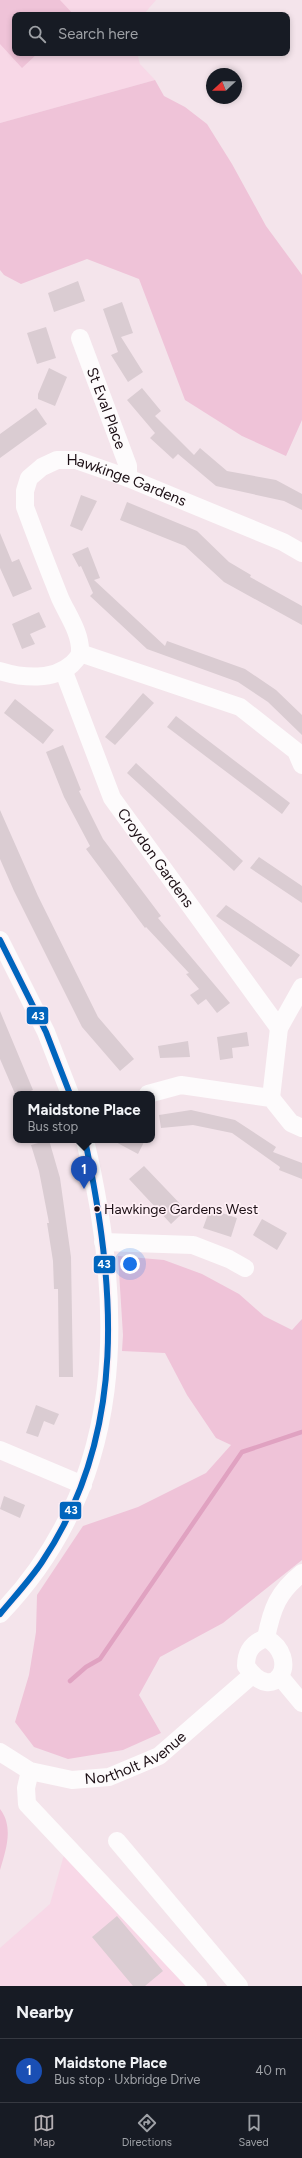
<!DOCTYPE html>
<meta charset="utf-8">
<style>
body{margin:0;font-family:Figtree,sans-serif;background:#20242c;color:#f1f3f6}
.compass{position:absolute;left:206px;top:68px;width:36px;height:36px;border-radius:50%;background:#171b24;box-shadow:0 2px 6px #0003;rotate:248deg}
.you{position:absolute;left:130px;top:1264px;width:14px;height:14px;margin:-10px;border:3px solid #fff;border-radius:50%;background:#1a73e8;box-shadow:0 0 0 6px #1a73e833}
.badge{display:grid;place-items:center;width:26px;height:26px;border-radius:50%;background:#b3aeb2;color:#fff;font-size:13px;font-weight:700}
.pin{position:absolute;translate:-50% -33px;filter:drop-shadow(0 1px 2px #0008)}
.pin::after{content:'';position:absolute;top:21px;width:14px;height:12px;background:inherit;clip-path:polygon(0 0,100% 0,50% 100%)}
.popup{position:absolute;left:13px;top:1091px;width:142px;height:52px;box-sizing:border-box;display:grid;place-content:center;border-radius:8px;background:#171b24;filter:drop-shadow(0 1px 3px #0005);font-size:13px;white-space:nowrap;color:#9ea1a6}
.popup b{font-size:15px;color:#f1f3f6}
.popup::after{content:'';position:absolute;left:50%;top:100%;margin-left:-8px;border:8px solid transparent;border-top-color:#171b24}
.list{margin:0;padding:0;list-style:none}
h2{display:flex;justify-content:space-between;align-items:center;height:52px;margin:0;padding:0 16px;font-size:17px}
h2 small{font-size:13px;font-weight:400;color:#9ea1a6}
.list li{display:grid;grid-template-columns:26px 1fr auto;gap:12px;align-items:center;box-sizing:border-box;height:64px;padding:0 16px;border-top:1px solid #363941}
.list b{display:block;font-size:15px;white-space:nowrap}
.list p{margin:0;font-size:13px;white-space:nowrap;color:#9ea1a6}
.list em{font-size:13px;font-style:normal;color:#9ea1a6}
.icon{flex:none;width:22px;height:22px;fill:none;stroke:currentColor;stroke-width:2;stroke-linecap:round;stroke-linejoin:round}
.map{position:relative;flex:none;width:302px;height:1986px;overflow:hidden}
.search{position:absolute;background:#171b24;box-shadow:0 2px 6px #0003;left:12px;right:12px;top:12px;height:44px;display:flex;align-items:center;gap:10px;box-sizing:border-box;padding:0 14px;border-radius:8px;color:#9ea1a6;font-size:15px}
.sheet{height:116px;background:#171b24}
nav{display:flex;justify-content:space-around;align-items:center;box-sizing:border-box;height:56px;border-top:1px solid #363941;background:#171b24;font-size:11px;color:#9ea1a6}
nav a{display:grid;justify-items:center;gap:2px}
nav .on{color:#b3aeb2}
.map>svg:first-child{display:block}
.built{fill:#f8d8e7}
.green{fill:#efc3d8}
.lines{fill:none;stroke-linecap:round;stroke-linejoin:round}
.stream{stroke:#e0a2c1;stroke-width:4.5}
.building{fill:#daccd2}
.street{stroke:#fdfbfc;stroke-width:18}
.bus-1-casing{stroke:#feeff5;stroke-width:9}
.bus-1{stroke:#0065bd;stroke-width:6}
.bus-dot{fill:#1c0f15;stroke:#feeff5;stroke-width:1.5}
.labels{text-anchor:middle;stroke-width:3.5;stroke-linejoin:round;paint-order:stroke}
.bus-label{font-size:14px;fill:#1c0f15;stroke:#feeff5;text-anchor:start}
.street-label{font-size:15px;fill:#1c0f15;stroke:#feeff5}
.line-badge{stroke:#feeff5;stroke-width:1.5}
.badge-label{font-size:11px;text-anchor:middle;font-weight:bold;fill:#fff}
</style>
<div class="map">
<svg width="302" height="1986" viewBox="0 0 302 1986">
<rect width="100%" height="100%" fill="#f4e4eb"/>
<!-- built -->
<path class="built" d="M0,0H156L143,15H15V53H137L140,64L155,80L0,123Z
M64,1855L203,1986H0V1948L50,1904Z"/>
<!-- green -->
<path class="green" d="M0,0H60L74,15H15V53H38L22,68L0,44Z
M155,80L164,96L185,107L207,124L232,164L266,226L302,275V420L286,456L242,436L185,400L139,279L87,259L21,284L4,275L0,270V123Z
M118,1256L164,1260L202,1274L239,1294L264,1316L292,1330L302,1319V1560L223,1623L160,1657L139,1695L161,1733L123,1750L68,1759L34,1747L15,1722L29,1675L36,1632L37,1595L83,1526L138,1507L206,1473L231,1445L216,1438L187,1395L165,1353L122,1351L123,1335Z
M0,1809C14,1827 6,1850 0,1870Z"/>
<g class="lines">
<!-- stream -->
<path class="stream" d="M70,1681L86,1667L100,1659L242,1452L302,1432"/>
</g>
<!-- building -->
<path class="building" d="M78,281L85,301L54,312L48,293Z
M122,302L133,333L121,337L143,372L128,382L111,355L118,352L103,309Z
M46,327L56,358L37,364L27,333Z
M49,368L67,377L55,406L38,399V394Z
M142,388L161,411L155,416L194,455L200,448L227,471L276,480L302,494V510L284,501L216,486L178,454L173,459L150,438L155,433L127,400Z
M36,408L47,424L0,458V434Z
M81,495L97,501L82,531L70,526Z
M127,502L197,531L229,562L251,575L250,577L302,606V625L224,582L185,546L120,520Z
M0,533L12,562L19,559L32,589L13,597L0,568Z
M88,547L100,578L94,580L165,646L167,641L245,669L276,690L302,715V735L268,702L238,682L147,649L90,596L93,593L81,566L79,567L72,554Z
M39,612L46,627L30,634L35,644L22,649L12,624Z
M143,693L154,703L115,745L105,737Z
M15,699L54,730L43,744L4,713Z
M176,716L290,803L282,814L167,727Z
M63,745L81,790L79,791L103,839L161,916L158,918L230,1003L217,1013L206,999L198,1005L190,995L199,989L186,974L189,973L146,927L145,928L86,849L90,846L64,797L46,752Z
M136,763L243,861L234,871L127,773Z
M0,810L38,896L98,1017L134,1059L120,1071L82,1027L14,891L0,859Z
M259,857L302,886V903L250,868Z
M226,905L300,955L291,967L216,916Z
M0,1011L33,1090L24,1094L16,1096L0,1059Z
M247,1032L249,1046L232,1048L233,1058L220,1060L217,1037Z
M188,1041L190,1057L160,1058L158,1046Z
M191,1110L235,1120L276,1147L273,1152L302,1163V1179L279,1170L280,1167L232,1133L193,1125L161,1128L159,1115Z
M49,1140L60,1178L71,1257L73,1377H59L58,1289H54L53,1261L47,1223H49L39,1171L31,1145Z
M112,1140H145L138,1154Z
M144,1166L186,1210L171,1224L129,1179Z
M210,1209L237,1218L231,1237L203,1228Z
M262,1219L287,1233L277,1250L253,1235Z
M36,1405L59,1414L54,1425L44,1421L38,1437L26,1433Z
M4,1496L25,1505L20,1518L0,1509Z
M117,1916L163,1971L145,1986H133L92,1937Z"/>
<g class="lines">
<!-- street -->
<g class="street">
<path id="s1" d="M80,338L128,466V478"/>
<path d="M80,653L240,707L296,751L302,765"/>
<path id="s2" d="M0,671C23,678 53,681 72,664C75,661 80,656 80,652C81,633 67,614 60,598C48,568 36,537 25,507V491L29,478L42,467L57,460H76L128,478L283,542L302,553"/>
<path id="s3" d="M64,672L112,798L279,1028"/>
<path d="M0,940L46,1032L70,1094"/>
<path d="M148,1094L181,1085L271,1098L291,1123L302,1128"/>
<path d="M271,1098L279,1028L302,987"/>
<path d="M103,1242L193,1245L229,1259L245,1268"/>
<path d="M0,1450L83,1485"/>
<path d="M0,1614C128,1481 125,1309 85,1140"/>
<path d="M266,1638C302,1658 275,1708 246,1666C246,1651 252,1643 266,1638Z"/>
<path d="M266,1638C272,1608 278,1592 302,1573"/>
<path d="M282,1679L302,1703"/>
<path id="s4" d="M0,1752L30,1771L72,1780L109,1777L159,1756L252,1675"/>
<path d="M30,1771L26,1788L27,1804L198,1986"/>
<path d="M117,1841L239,1986"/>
</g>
<defs>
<path id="bus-1" d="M0,940L46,1032L70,1094
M0,1614C14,1597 30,1580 42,1562C129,1432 115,1285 85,1140"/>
</defs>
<!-- bus-1 casing -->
<use href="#bus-1" class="bus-1-casing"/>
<!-- bus-1 -->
<use href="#bus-1" class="bus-1"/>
</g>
<!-- markers -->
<circle class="bus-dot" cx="97" cy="1209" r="3.5"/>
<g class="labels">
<!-- bus labels -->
<g class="bus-label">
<text x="104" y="1214">Hawkinge Gardens West</text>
</g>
<!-- street labels -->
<g class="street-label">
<text dy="5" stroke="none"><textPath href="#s1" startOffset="75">St Eval Place</textPath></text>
<text dy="5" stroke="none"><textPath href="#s2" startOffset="382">Hawkinge Gardens</textPath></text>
<text dy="5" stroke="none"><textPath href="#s3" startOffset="209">Croydon Gardens</textPath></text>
<text dy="5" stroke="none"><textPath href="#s4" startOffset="147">Northolt Avenue</textPath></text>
</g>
</g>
<g class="line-badge">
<rect x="26" y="1006" width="23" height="19" rx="4" fill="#0065bd"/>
<rect x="93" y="1255" width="23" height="19" rx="4" fill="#0065bd"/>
<rect x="59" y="1501" width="23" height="19" rx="4" fill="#0065bd"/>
</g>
<g class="badge-label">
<text x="38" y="1020">43</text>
<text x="104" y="1268">43</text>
<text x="71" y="1514">43</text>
</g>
</svg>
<svg class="compass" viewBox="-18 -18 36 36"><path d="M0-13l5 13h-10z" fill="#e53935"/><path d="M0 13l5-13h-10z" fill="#9ea1a6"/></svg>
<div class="you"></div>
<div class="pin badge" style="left:84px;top:1189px;background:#1a4fb4">1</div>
<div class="popup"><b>Maidstone Place</b>Bus stop</div>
<div class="search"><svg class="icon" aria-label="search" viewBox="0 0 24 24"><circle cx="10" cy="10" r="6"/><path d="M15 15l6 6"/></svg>Search here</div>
</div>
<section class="sheet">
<h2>Nearby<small></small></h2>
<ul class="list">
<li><span class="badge" style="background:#1a4fb4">1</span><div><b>Maidstone Place</b><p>Bus stop · Uxbridge Drive</p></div><em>40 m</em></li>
</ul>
</section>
<nav>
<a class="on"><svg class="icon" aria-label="map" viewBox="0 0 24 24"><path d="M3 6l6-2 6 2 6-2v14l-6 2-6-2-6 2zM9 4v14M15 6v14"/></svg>Map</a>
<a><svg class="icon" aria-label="directions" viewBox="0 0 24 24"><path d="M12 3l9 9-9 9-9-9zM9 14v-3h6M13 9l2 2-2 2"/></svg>Directions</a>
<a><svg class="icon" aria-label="saved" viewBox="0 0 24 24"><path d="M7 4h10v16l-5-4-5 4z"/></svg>Saved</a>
</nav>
